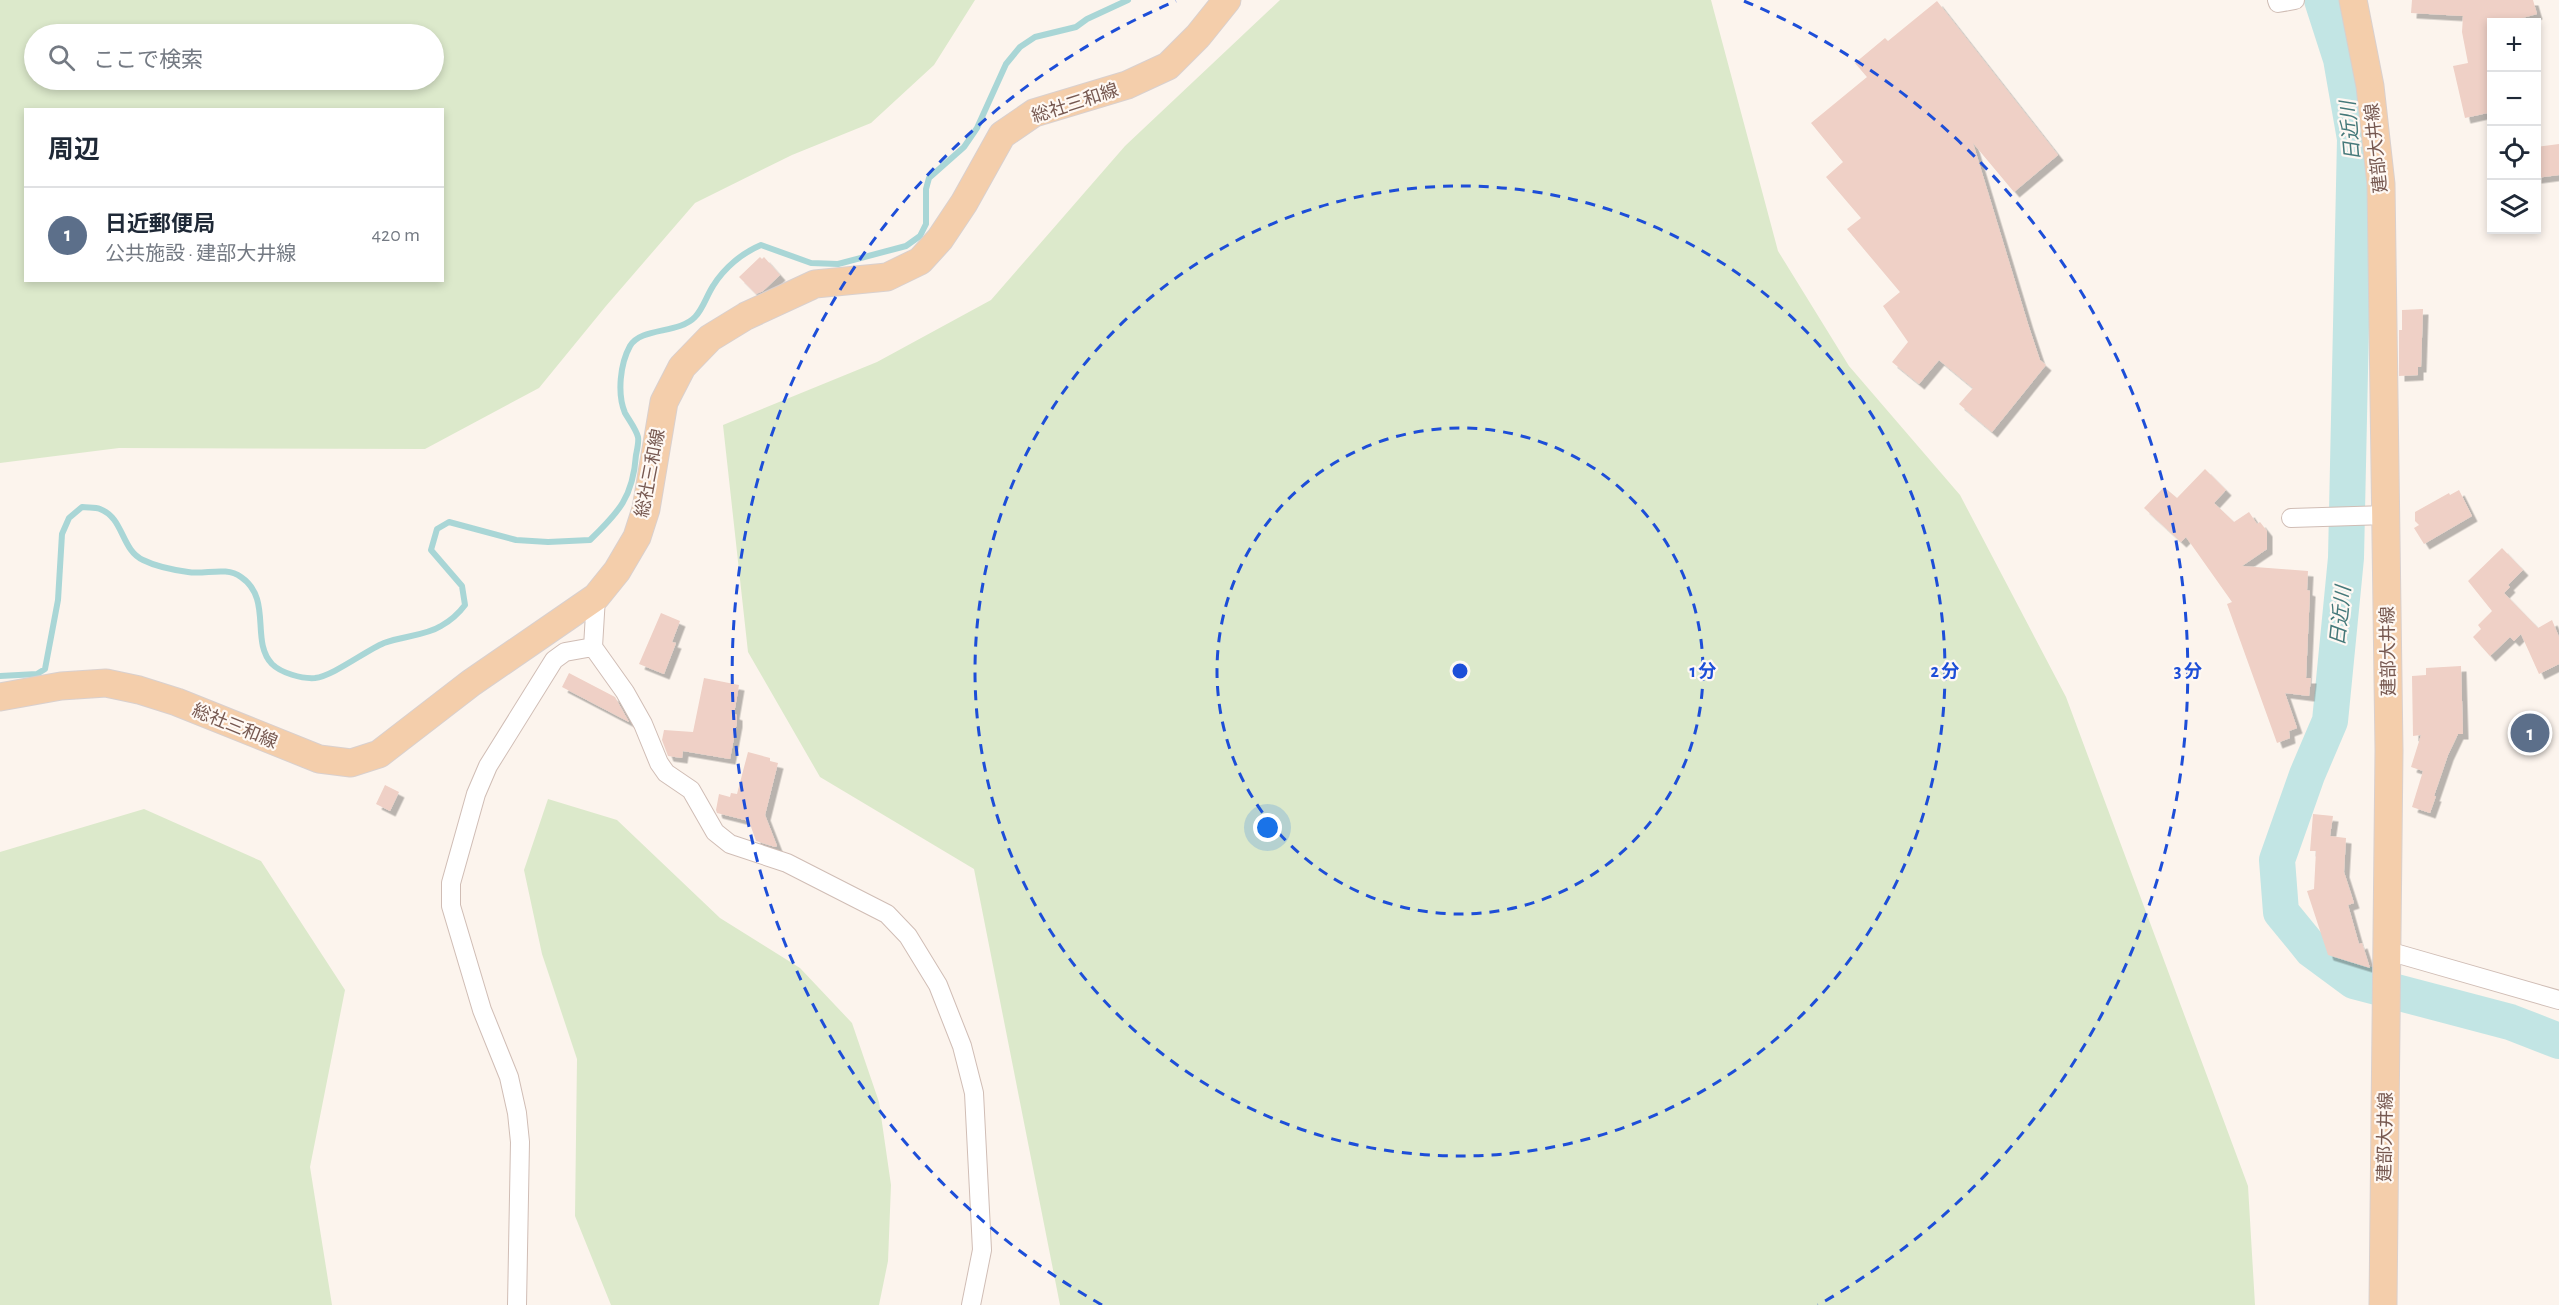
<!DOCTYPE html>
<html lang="ja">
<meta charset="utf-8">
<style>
body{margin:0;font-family:"Alegreya Sans","Noto Sans JP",sans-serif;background:#f2f2f3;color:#1f2937}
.controls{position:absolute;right:18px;top:18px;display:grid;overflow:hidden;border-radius:0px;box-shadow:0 3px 9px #0003}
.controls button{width:54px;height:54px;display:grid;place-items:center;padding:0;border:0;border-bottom:2px solid #e0e1e3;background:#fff;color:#1f2937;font:30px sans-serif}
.you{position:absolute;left:1268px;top:828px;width:21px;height:21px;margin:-15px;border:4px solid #fff;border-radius:50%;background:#1a73e8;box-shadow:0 0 0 9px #1a73e833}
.badge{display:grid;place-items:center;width:39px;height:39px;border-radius:50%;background:#db655c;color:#fff;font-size:20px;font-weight:700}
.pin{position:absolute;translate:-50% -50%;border:3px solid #fff;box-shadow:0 2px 6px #0006}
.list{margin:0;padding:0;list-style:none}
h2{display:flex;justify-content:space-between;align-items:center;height:78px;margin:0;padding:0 24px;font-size:26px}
h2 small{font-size:20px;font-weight:400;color:#747a83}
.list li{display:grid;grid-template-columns:39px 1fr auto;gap:18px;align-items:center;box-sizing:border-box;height:96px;padding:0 24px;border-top:2px solid #e0e1e3}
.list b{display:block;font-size:22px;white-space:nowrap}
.list p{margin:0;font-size:20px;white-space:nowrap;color:#747a83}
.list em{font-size:20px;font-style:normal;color:#747a83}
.icon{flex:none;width:33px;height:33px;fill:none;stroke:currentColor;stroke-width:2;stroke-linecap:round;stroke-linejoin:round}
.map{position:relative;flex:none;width:2559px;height:1305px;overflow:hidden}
.search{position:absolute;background:#fff;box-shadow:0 3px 9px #0003;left:24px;top:24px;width:420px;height:66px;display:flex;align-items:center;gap:15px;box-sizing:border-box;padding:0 21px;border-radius:33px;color:#747a83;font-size:22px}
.panel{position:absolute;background:#fff;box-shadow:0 3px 9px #0003;left:24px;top:108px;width:420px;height:174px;border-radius:0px}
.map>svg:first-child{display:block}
.green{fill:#dce9cb;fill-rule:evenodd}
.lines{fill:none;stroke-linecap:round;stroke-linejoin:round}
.stream{stroke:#a9d6d6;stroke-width:6}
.river{stroke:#c2e5e4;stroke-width:36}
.building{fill:#efd0c6;filter:url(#shadow)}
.minor-casing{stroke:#d0bdb5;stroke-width:20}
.primary-casing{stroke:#d9d0ce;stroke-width:29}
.minor{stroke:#fff;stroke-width:18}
.primary{stroke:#f4ceab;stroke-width:27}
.ring{fill:none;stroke:#1d4ed8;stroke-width:3;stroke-dasharray:10 8}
.labels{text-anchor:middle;stroke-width:4.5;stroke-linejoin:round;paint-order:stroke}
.street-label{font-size:18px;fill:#765850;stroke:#fef8f3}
.water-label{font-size:20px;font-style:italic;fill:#447879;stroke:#fef8f3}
.centre{fill:#1d4ed8;stroke:#fef8f3;stroke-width:3}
.ring-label{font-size:18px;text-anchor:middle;font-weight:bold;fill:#1d4ed8;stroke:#fef8f3;stroke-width:4.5;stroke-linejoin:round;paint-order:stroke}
</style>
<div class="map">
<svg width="2559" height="1305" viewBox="0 0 2559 1305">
<defs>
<filter id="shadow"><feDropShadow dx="5.5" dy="5.5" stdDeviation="0" flood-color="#0004"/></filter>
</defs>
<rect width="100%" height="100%" fill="#fcf4ed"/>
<!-- green -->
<path class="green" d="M0,0H975L934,65L871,123L792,155L695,203L606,306L539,388L425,449L119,448L0,463ZM434,34V80H34V34ZM26,110H442V280H26Z
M1280,0H1711L1778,251L1849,366L1960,495L2066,697L2248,1186L2255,1305H1060L974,869L820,777L748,652L723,425L877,362L991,300L1125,146Z
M548,799L617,820L720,918L800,968L852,1023L879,1102L891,1185L888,1261L879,1305H611L575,1216L577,1059L542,954L524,870Z
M144,809L261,861L345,990L310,1167L332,1305H0V852Z"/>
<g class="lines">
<!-- stream -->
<path class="stream" d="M0,676L37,674L45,669L58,600L62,534L69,518L82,507C88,508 95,507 100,509C124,518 121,550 143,560C155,566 174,570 188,572C205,575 226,566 241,577C273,599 250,641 272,664C281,673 302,679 315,678C333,676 365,651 384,643C402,636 425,636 441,626C450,621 459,613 465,605L462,586L431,550L437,529L449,522L516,540L548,542L590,540C619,512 633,497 636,455C637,450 639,442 638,437C636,429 629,420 625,413C617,394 620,364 630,346C641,327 679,334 695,317C703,309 707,295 713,286C724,268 742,253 761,245L811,263L838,264L906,246L920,236L926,224V189L929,178L964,147L977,128L1006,64L1020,47L1035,37L1076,27L1087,19L1128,0"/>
<!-- river -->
<path class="river" d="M2322,0L2341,59L2355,139L2346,558L2330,721L2307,775L2277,860L2281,912L2312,950L2354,981L2510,1022L2559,1041"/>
</g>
<!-- building -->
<path class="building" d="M2412,0H2533L2537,14L2515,20L2507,19V22H2492V27H2487L2492,62V112L2465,118L2453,66L2468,63L2462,32L2463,16L2411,13Z
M1937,1L2058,155L2014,192L1973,143L2028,324L2040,360L2046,365L1992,432L1959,404L1973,388L1939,360L1919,384L1892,362L1908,342L1883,306L1900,292L1847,229L1861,218L1826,177L1843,162L1811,123L1867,77L1855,63L1885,38L1888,41Z
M2559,144V175L2536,178V147Z
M760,257L762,259L764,257L780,275L763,291L756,294L739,277Z
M2423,309L2421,367H2418V375L2399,376V330H2402V310Z
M2205,469L2226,490L2214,503L2234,522L2249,512L2257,524L2260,522L2267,531V549L2242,566L2308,571L2307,590L2310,591L2306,678H2311L2309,696L2285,693L2297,728L2289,731L2290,738L2277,743L2227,604L2232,602L2186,537L2181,542L2144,508L2164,487L2177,498Z
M2459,490L2472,516L2424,544L2414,528L2419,525L2415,521V512L2449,493L2450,495Z
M2502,548L2523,570L2508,585L2510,587L2504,593L2538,628L2552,620L2559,637V664L2539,674L2521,634L2514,641L2510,637L2490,656L2473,637L2481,629L2478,625L2492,611L2468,581Z
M661,613L680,621L672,642L676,643L664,674L639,664Z
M2461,666L2463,734H2458L2448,755L2434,796H2436L2430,813L2412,807L2423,771L2411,767L2421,735L2413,736L2412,676L2426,675V668Z
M569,673L615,697L629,722L562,687Z
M704,678L739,685L734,714L737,715V722L730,759L683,751L682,758L668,756L662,740L664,730L693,732Z
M748,752L770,758V761L778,763L765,815L777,846L775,847L756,841L749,821L717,813L716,810L719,794L730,797L731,793L737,794Z
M385,785L399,792L390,811L376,804Z
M2313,814L2333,816L2330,836L2346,838L2344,872L2354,903L2348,905L2359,944L2362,943L2370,968L2328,955L2307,891L2314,889L2316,851H2310Z"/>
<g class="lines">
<defs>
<path id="minor" d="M2277,0L2278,3L2295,0
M2291,518L2386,515
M596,597L593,647L625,692L643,724L659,763L666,773L691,790L715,832L730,844L787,863L887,914L908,936L938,985L962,1046L974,1093L982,1250L971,1305
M2388,951L2559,1000
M517,1305L520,1142L517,1113L509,1077L482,1010L451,906V883L476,794L488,766L554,660L565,652L593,647"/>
<path id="primary" d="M2353,0L2370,86L2381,184L2389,750L2383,1305
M0,697L61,686L106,683L139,690L177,702L319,759L351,763L379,754L471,683L596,597L617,571L637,537L646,509L664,402L682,367L710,338L746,316L815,284L887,277L920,261L940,239L964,203L1002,135L1034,113L1127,85L1168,66L1198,36L1227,0"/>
</defs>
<!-- minor casing -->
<use href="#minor" class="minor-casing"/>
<!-- primary casing -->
<use href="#primary" class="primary-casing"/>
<!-- minor -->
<use href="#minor" class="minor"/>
<!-- primary -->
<use href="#primary" class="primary"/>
</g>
<!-- distance rings -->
<g class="ring">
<circle cx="1460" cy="671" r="243"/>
<circle cx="1460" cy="671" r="485"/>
<path d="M1102 1305A728 728 0 0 1 1176 1M1744 1A728 728 0 0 1 1818 1305"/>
</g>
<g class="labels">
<!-- street labels -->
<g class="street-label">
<text transform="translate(1075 103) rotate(-18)" y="6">総社三和線</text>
<text transform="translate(2376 148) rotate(-96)" y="6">建部大井線</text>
<text transform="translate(650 473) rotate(-79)" y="6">総社三和線</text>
<text transform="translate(2388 651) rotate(-91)" y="6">建部大井線</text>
<text transform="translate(235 726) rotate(22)" y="6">総社三和線</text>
<text transform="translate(2385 1137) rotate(-89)" y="6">建部大井線</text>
</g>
<!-- water labels -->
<g class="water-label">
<text transform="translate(2350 131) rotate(-95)" y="7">日近川</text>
<text transform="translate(2340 616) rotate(-84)" y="7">日近川</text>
</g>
</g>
<circle cx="1460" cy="671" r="9" class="centre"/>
<g class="ring-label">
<text x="1703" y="677">1 分</text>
<text x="1945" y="677">2 分</text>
<text x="2188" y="677">3 分</text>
</g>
</svg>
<div class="controls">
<button>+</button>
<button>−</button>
<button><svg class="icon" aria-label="locate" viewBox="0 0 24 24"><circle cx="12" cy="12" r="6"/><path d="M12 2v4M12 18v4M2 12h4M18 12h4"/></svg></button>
<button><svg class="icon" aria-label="layers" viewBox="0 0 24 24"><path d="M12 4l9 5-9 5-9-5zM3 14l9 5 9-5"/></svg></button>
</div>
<div class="you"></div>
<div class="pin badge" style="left:2530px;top:733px;background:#5c6f8a">1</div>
<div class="search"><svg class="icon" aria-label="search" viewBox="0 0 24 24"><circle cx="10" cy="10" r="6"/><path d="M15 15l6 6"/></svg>ここで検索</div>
<section class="panel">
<h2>周辺<small></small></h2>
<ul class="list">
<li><span class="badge" style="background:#5c6f8a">1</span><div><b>日近郵便局</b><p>公共施設 · 建部大井線</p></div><em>420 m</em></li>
</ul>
</section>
</div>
